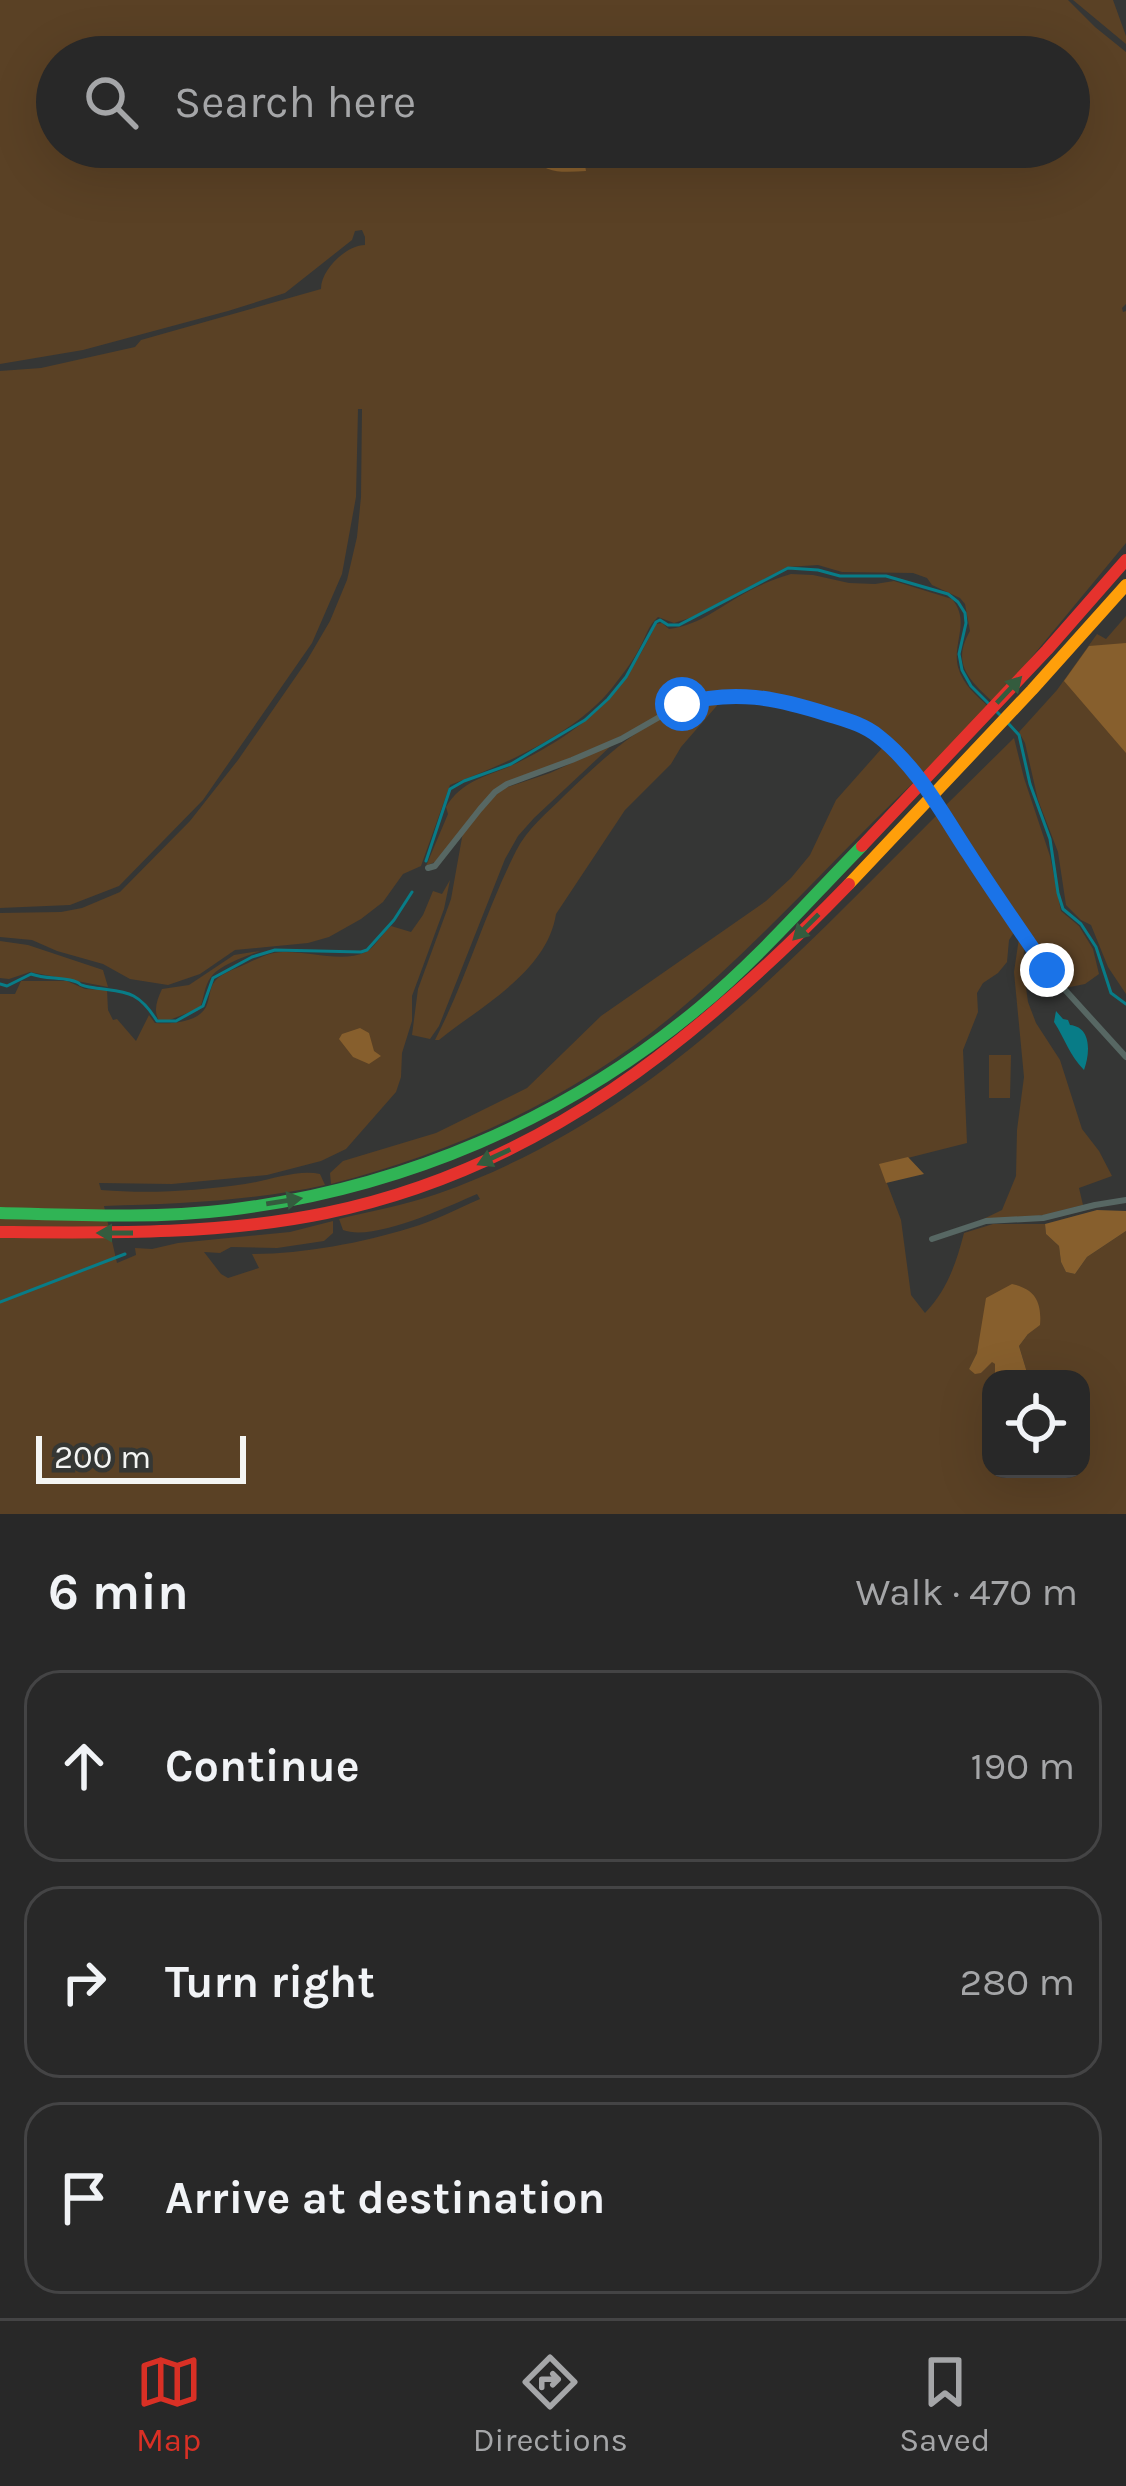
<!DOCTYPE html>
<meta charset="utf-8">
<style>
body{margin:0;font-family:Karla,sans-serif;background:#343434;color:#f1f3f6}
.controls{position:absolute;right:36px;bottom:36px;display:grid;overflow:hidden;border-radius:24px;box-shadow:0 12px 48px #0002}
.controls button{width:108px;height:108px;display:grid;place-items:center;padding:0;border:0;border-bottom:3px solid #444445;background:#282828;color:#f1f3f6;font:60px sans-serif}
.scale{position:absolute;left:36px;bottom:30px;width:210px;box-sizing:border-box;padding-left:12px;border:6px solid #f4f5f3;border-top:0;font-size:33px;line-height:42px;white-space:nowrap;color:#f4f5f3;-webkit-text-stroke:9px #353734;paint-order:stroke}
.stop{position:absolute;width:36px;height:36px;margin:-27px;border:9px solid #1a73e8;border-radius:50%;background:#fff}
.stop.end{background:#1a73e8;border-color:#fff;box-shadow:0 3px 12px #0008}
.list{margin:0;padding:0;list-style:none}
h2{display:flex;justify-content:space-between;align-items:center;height:156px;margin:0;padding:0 48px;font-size:51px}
h2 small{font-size:39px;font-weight:400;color:#a5a6a8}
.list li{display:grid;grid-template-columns:78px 1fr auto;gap:36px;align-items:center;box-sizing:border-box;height:192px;margin:0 24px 24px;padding:0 24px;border:3px solid #444445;border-radius:36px}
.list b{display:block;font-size:45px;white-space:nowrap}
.list em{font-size:39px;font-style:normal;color:#a5a6a8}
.icon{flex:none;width:66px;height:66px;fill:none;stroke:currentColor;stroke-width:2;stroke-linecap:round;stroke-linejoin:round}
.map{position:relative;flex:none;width:1126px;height:1514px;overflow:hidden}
.search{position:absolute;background:#282828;box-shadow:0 12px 48px #0002;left:36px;right:36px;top:36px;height:132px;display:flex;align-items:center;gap:30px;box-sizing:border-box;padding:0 42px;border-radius:66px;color:#a5a6a8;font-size:45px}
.sheet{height:804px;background:#282828}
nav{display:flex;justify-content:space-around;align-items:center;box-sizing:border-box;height:168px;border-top:3px solid #444445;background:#282828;font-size:33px;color:#a5a6a8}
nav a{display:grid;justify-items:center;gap:6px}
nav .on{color:#d93025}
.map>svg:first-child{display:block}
.green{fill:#5a4125;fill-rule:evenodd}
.forest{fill:#875f2d}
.water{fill:#087c87}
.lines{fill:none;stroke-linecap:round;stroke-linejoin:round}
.stream{stroke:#087c87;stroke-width:3}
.street{stroke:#576763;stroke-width:6}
.fast{stroke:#30b455;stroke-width:12}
.slow{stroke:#ff9f0a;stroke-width:12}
.jam{stroke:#e5322d;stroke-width:12}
.oneway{fill:#345c3e}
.route{stroke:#1a73e8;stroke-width:15}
</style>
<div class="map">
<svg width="1126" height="1514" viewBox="0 0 1126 1514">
<rect width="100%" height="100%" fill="#353635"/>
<!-- green -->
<path class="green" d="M0,0H1068L1095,27L1126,52V304L1122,308L1123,312L1126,311V543L994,703C969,680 951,664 970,631L965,604L960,598L932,585L927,578L913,573L842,572L818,565L787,567L690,618L674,623L658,617C647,627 646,637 639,649C632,663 621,676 612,688C574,735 505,764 450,785L421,866L403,874L383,902L361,919L329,937L308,943L235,950L200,974L168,985L130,979L103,964L57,951L32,940L0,937V913L61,912L82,908L120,892L190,821L238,760L306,662L330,621L347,580L357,537L361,497L362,409H358L356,497L342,574L312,643L203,800L119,886L70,905L0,908V371L41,368L135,347L141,340L321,289C321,269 347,245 365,245V237L362,230L355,231L352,240L285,293L228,311L83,350L0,364ZM810,39L822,57H1069V147H910L913,152L899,164L890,152L892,147H57V57H787Z
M1073,0H1113L1126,36V44Z
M791,574L813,575L849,583L875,584L894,581L952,599C971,622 952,642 958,667C963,685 977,696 989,707L920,777L888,741L862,718L856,720L788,699L750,693H716L695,697L615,739L494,790L437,861L426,866L448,814L446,807C462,779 490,776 517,763C588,728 622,695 656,624L662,623L669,629C696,626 716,610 738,597C755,587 773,579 791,574Z
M1126,616V994L1108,967L1091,925L1081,920L1066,905L1058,852L1038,800L1025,743L1019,732L1057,690L1097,634L1106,639Z
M721,701L681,747L671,764L625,810L556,914C547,972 481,1006 439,1040H435C467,978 485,912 516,851C527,829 547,813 565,795C608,754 657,705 721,701Z
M1014,738L1024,778L1050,856L1061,911L1079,926L1093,949L1099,974L1085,984L1065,988L992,887L943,808Z
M613,744L534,818L518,836L505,859L439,1026L430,1039L412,1035L418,989L451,899L463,832L492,798L505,788L550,773Z
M883,747L914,782C833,859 758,945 671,1017C571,1099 455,1152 331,1184L330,1173L343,1161L436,1133L527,1088L601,1016L766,901L791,878L810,855L836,800Z
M938,814L1015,931L1009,940L1007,962L998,973L983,983L977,993L978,1012L963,1050L967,1143L880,1165L901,1220L911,1295L925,1313C947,1290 956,1264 964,1233L993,1224H1045L1046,1234L1059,1246L1061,1262L1066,1272L1075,1274L1087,1257L1126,1231V1514H0V994H15L21,981H67L85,989L107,990L108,1010L113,1020L117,1019L136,1041L149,1015L155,1023C171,1024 197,1023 206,1007C210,999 209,988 215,981C223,972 238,968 248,963C259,958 270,952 283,952C309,951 342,963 366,952C373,949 383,933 391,926L411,932L423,915L433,891L442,894L450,880L444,909L412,996V1021L402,1053L401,1077L396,1092L346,1149L321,1161L267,1175L172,1184L99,1183L101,1190C149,1194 197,1191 245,1184C268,1181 297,1169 320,1174L325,1185C252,1201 178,1204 104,1206L117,1263L136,1255L135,1248L152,1249L178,1243L290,1232L333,1221V1233L324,1241L277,1248L231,1247L220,1253L204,1252L221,1274L228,1278L259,1268L252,1254C302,1254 362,1243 410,1228C434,1221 457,1209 480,1199L477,1194C447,1207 373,1242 343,1230L339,1219C372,1211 404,1205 437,1194C647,1120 784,967 938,814ZM1028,1334L1019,1346L1029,1379H1081V1469H991V1407L982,1397L995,1373V1364L992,1361L981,1373L969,1369L977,1353Z
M1019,938L1024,949L1023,966L1028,1002L1036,1023L1060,1060L1082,1129L1099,1151L1112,1176L1079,1188L1083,1205L1044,1215L971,1225L1002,1210L1016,1176L1017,1130L1024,1077L1014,972Z
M0,941L28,945L103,970L108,987L30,972L9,979L0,978Z
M260,951C245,957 221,964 211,977C204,986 204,999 200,1008L167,1021H159C153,1010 157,1000 162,989L189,985L234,955Z
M989,1055H1011L1010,1098H989Z"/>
<!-- forest -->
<path class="forest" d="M536,147H582L586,171C565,172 545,175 531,156Z
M1126,643V753L1064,681L1089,646Z
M360,1028L369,1033L374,1051L381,1056L369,1064L353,1057L339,1039L342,1034Z
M908,1157L924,1174L886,1183L879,1164Z
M1097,1210L1126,1211V1231L1087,1257L1075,1274L1066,1272L1061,1262L1059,1246L1046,1234L1045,1224Z
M1012,1284C1035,1289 1042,1302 1040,1325L1028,1334L1019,1346L1029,1379H991L995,1373V1364L992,1362L981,1373L975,1374L969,1369L977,1353L986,1298Z"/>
<!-- water -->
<path class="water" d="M1056,1011L1063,1019L1068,1020L1070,1025C1092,1027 1090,1054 1084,1070C1070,1056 1065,1039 1054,1022Z"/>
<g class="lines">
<!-- stream -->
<path class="stream" d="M1007,722L1019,735L1030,784L1050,839L1058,893L1063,909L1081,924L1096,947L1111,993L1126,1004
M426,861L450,789L464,781L511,764L585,720L608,699L626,677L656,622L660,620L668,625H679L788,568L818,570L840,576H886L948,594L958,602L965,613L966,623L959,654L962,670L971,686L1000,715
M0,984L7,986L31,974C45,979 57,977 70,980C87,984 72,984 89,987C123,993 136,987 157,1021H176L203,1006L213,978L252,957L275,950L361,952L367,950L394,920L412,892
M0,1302L125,1254"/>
<!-- street -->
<path class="street" d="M428,868L435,866L480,809L495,792L507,784L572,760L621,739L682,704L710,697L737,695L793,703L862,724L886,742L939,806L1047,970L1126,1057
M932,1239L986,1221L1043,1218L1095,1205L1126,1200"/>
<!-- fast -->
<path class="fast" d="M0,1213C76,1215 153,1219 228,1210C402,1189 566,1119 700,1007C758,959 809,900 862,846"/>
<!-- slow -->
<path class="slow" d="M849,884L1032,690L1126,585"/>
<!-- jam -->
<path class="jam" d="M862,846L1047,650L1126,560
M0,1232C109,1233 219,1235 326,1213C540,1169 701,1037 849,884"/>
</g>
<!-- one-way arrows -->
<defs><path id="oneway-solid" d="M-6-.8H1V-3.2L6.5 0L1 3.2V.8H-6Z" transform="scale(3)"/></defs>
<g class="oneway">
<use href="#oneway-solid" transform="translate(1009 690) rotate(-47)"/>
<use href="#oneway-solid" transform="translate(806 927) rotate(135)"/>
<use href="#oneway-solid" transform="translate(494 1157) rotate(155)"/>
<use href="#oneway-solid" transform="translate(284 1201) rotate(-9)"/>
<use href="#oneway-solid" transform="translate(115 1233) rotate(180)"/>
</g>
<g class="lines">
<!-- route -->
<path class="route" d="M682,704C735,689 776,698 827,714C846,720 863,724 878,736C917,766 942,813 969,854C994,893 1021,931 1047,970"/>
</g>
</svg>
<div class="controls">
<button><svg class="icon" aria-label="locate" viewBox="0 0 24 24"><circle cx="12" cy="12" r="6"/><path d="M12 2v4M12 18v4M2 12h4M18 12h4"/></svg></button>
</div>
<div class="scale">200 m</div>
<div class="stop" style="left:682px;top:704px"></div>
<div class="stop end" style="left:1047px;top:970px"></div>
<div class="search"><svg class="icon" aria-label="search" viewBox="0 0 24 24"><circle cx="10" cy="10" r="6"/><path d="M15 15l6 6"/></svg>Search here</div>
</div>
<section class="sheet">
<h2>6 min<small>Walk · 470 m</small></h2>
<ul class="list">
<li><svg class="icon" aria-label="ahead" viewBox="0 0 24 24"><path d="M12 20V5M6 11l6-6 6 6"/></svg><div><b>Continue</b></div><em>190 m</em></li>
<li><svg class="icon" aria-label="right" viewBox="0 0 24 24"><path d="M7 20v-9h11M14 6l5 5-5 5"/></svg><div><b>Turn right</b></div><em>280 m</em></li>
<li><svg class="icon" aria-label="arrive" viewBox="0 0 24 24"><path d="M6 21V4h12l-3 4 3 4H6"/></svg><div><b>Arrive at destination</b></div></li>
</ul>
</section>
<nav>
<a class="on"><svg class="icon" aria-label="map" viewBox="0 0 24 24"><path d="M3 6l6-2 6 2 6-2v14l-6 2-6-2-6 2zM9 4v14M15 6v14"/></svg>Map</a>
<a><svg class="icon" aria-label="directions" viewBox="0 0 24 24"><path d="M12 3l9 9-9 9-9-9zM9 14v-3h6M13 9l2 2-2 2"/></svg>Directions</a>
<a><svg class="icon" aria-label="saved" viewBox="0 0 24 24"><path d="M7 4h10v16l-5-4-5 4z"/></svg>Saved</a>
</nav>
